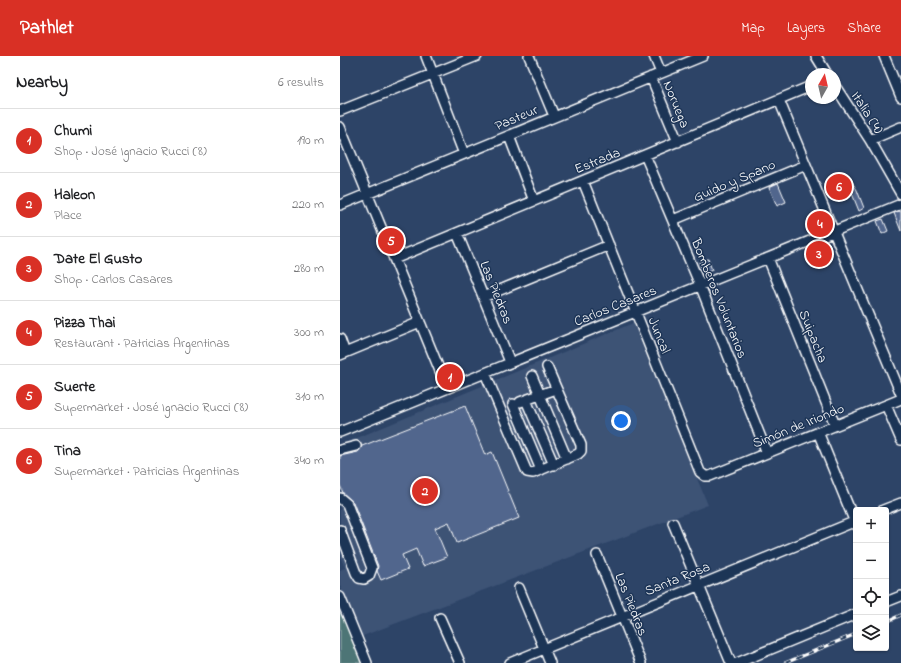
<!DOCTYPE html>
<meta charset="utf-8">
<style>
body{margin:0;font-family:"Indie Flower",sans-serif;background:#f6f6f6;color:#202124}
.controls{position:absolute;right:12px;bottom:12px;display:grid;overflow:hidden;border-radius:4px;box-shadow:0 1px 3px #0004}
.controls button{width:36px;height:36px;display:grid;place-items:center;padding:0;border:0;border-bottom:1px solid #e0e0e0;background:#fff;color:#202124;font:20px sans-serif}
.compass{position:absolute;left:465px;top:12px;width:36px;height:36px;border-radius:50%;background:#fff;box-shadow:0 1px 3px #0004;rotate:8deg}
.you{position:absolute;left:281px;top:365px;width:14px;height:14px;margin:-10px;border:3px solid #fff;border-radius:50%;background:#1a73e8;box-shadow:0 0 0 6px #1a73e833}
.badge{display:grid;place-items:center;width:26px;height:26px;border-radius:50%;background:#d93025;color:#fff;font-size:13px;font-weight:700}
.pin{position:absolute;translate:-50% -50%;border:2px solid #fff;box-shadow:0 1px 4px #0006}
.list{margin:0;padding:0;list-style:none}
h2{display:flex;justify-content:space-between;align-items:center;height:52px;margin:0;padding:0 16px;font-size:17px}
h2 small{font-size:13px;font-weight:400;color:#757577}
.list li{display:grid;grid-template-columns:26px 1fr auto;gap:12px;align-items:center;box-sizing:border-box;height:64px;padding:0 16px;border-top:1px solid #e0e0e0}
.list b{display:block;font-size:15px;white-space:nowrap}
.list p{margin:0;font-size:13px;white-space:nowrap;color:#757577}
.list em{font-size:13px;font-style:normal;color:#757577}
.icon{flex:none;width:22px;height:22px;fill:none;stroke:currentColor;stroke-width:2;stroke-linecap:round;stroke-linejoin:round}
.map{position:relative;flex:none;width:561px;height:607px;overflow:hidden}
header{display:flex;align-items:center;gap:24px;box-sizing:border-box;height:56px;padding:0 20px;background:#d93025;color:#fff}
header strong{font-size:19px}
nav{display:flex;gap:22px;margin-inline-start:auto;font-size:14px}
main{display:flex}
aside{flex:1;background:#fff}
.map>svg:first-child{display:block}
.built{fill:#3c5275}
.green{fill:#4d7476;stroke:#a6baba}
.building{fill:#51668d;stroke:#fff}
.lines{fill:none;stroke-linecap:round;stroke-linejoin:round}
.minor-casing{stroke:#fff;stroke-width:12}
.minor{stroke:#1d3557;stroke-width:9}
.rail-casing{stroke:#fff;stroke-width:3.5}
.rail{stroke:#1d3557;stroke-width:2;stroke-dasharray:6;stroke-linecap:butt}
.labels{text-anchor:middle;stroke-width:3;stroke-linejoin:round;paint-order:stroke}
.street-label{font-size:14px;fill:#fff;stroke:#1d3557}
</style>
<header>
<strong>Pathlet</strong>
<nav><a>Map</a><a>Layers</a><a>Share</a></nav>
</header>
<main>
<aside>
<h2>Nearby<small>6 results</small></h2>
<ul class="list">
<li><span class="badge">1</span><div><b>Chumi</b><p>Shop · José Ignacio Rucci (8)</p></div><em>190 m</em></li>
<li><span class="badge">2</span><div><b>Haleon</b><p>Place</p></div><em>220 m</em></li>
<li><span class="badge">3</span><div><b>Date El Gusto</b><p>Shop · Carlos Casares</p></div><em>280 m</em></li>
<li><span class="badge">4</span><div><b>Pizza Thai</b><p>Restaurant · Patricias Argentinas</p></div><em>300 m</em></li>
<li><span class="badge">5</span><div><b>Suerte</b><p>Supermarket · José Ignacio Rucci (8)</p></div><em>310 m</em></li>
<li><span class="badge">6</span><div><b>Tina</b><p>Supermarket · Patricias Argentinas</p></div><em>340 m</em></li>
</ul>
</aside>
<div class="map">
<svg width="561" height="607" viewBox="0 0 561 607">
<rect width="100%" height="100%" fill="#2d4467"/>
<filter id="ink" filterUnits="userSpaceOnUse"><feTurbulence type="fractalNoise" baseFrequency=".025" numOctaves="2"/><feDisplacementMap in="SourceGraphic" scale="8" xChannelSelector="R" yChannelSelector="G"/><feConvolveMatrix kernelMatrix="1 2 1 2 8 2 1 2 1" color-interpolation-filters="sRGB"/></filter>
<g filter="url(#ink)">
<!-- built -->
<path class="built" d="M293,267L368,449L20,581L0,529V514L5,512L0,500V389Z"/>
<!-- green -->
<path class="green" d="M0,554L22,607H0Z"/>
<!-- building -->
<path class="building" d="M507,118L517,134L524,152L519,155L511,135L490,143L484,128Z
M438,127L446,146L437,150L429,131Z
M559,155L561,156V175L554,157Z
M482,163L485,169L476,173L473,166Z
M543,163L548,175L542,178L537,165Z
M480,187L487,205L479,208L472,191Z
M368,203L372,214L366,217L363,215L359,206Z
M125,350L145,399L152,396L179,462L117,487L109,466L95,472L107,501L83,510L76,493L62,499L68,513L41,524L37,515L38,510L13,446L3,437L0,429V400L18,396L22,390Z"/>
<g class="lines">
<defs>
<path id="minor" d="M86,0L124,98
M189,0L214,60
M314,0L321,17
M476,0L487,18
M544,0L561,41
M311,21L338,86
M495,30L530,84L561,138
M439,44L561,338
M0,55L137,0
M0,71L107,332
M169,80L194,145
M530,84L561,71
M305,99L360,229L427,397
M243,125L360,416L365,420H370L561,343
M0,149L363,0
M333,164L466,109
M117,177L170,306
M428,202L495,369
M54,203L471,30
M143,241L269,189
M0,283L5,297
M0,299L80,266
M145,317L187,416L193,417L238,398L241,395V389L207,311
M192,320L227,403
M186,344L214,409
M180,346L216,333
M173,348L201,414
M546,349L561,384
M0,376L561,148
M478,376L516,469
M0,394L16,390
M0,442L7,448L32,512L29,520L24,523L19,522L16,517L0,474
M543,454L561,447
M333,467L391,607
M257,499L301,607
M179,532L210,607
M0,541L27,607
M546,546L561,540
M100,562L120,607
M170,607L516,465
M397,607L516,558"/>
</defs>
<!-- minor casing -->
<use href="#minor" class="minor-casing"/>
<!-- minor -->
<use href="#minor" class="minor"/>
<defs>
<path id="rail" d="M546,566L561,559
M445,607L516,578"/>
</defs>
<!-- rail casing -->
<use href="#rail" class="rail-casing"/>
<!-- rail -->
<use href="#rail" class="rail"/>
</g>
</g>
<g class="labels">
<!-- street labels -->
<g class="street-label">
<text transform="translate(337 48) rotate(68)" y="5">Noruega</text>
<text transform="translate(528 56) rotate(57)" y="5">Italia (4)</text>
<text transform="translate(176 61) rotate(-23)" y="5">Pasteur</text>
<text transform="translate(257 104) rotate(-22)" y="5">Estrada</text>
<text transform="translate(394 124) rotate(-23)" y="5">Guido y Spano</text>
<text transform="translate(157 236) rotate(68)" y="5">Las Piedras</text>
<text transform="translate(380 242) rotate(68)" y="5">Bomberos Voluntarios</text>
<text transform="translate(275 249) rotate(-22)" y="5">Carlos Casares</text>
<text transform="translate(320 279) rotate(68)" y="5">Juncal</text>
<text transform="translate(474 280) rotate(68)" y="5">Suipacha</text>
<text transform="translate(458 369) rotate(-22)" y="5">Simón de Iriondo</text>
<text transform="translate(337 522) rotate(-22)" y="5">Santa Rosa</text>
<text transform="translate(292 548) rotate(68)" y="5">Las Piedras</text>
</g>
</g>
</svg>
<div class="controls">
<button>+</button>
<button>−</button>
<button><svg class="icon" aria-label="locate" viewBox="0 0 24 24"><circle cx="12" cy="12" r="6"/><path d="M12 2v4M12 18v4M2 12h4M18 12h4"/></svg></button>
<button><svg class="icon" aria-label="layers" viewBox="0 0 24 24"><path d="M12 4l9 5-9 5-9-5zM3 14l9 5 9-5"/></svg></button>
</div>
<svg class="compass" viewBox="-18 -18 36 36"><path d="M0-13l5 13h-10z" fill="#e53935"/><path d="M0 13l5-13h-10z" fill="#757577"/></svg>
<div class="you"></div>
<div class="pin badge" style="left:110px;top:321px">1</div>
<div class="pin badge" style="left:85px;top:435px">2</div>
<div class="pin badge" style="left:479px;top:198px">3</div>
<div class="pin badge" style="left:480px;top:168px">4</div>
<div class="pin badge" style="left:51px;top:185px">5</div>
<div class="pin badge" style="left:499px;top:131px">6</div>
</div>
</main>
